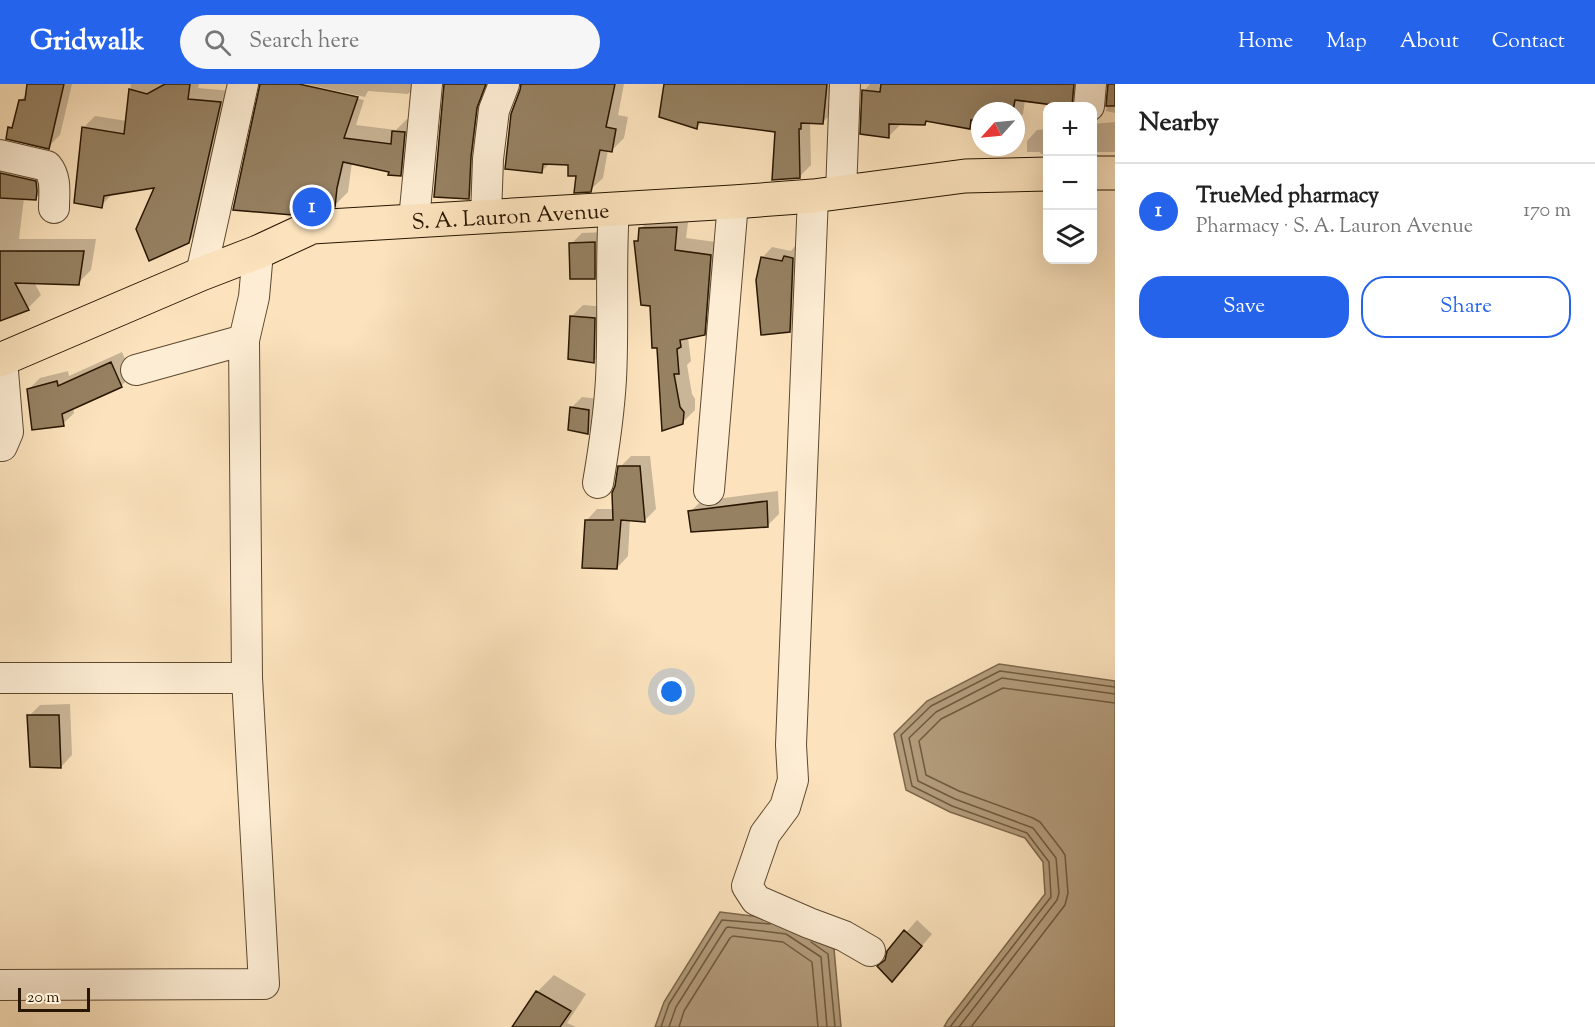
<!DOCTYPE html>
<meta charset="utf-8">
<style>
body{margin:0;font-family:"Sorts Mill Goudy",serif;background:#f6f6f6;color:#222}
.controls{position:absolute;right:18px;top:18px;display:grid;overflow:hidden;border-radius:12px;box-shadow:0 6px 24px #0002}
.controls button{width:54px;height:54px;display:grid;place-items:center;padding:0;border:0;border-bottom:2px solid #e0e0e0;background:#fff;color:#222;font:30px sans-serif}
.compass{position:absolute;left:971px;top:18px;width:54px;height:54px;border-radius:50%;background:#fff;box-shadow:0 6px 24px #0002;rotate:243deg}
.scale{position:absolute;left:18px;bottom:15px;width:72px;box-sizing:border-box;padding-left:6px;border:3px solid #281600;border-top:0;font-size:16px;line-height:21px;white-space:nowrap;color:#281600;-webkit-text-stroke:4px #fdedd4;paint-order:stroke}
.you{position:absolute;left:672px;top:608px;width:21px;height:21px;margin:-15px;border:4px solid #fff;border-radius:50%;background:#1a73e8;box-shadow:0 0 0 9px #1a73e833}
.badge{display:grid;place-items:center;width:39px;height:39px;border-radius:50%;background:#2563eb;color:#fff;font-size:20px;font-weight:700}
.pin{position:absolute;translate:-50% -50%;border:3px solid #fff;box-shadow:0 2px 6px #0006}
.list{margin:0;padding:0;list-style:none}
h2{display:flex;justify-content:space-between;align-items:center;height:78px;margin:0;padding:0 24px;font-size:26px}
h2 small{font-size:20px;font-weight:400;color:#767676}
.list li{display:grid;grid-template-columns:39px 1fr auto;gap:18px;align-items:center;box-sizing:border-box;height:96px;padding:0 24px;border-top:2px solid #e0e0e0}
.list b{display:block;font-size:22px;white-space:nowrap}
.list p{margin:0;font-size:20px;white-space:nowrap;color:#767676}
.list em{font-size:20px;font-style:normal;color:#767676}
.actions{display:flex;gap:12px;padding:18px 24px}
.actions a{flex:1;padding:14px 0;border:2px solid #2563eb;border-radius:24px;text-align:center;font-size:21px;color:#2563eb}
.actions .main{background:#2563eb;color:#fff}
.icon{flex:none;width:33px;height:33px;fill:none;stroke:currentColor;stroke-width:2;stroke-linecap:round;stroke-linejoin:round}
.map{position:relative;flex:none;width:1115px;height:943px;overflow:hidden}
header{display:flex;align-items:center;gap:36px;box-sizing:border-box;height:84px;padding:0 30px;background:#2563eb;color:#fff}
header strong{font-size:28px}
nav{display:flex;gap:33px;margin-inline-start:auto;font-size:21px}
.search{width:420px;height:54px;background:#f6f6f6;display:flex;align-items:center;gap:15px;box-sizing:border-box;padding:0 21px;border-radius:33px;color:#767676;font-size:22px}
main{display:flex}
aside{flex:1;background:#fff}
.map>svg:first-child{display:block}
.water{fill:#b49d7d;stroke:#7c674b;stroke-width:1.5}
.shadow{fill:#0003}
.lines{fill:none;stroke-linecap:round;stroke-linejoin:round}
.shore{stroke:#6e5a3e;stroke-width:1.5}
.building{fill:#968162;stroke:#281600;stroke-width:1.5}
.minor-casing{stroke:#5d492f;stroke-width:32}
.highway-casing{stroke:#281600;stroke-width:35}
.minor{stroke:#fdedd4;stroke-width:30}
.highway{stroke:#fce3bd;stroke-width:33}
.labels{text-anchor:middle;stroke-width:6;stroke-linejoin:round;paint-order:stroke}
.street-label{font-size:22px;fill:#281600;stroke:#fdedd4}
</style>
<header>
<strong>Gridwalk</strong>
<div class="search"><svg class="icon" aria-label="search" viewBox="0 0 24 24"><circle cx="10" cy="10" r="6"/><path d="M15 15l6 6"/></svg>Search here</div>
<nav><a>Home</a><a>Map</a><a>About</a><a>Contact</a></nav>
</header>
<main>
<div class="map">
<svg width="1115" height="943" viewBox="0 0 1115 943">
<rect width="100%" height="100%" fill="#fce3bd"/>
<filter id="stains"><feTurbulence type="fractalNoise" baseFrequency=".00333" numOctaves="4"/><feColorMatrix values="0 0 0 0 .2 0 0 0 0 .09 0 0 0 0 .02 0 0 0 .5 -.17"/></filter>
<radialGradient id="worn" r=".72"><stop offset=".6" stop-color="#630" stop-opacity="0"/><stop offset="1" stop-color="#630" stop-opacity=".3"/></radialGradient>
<!-- water -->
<path class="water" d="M999,580L1115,597V943H944L948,936L1045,810L1043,778L1025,754L950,728L906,706L894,650L927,617Z
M720,828L791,837L834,865L841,943H655L664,918Z"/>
<!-- shadow -->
<path class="shadow" d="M29,0H72L60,51L48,63L20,17L27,10Z
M131,0H199L198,4L232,7L200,146L188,158L157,102L113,109L101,122L83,44L95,32L127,37Z
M261,0H291L364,16L356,41L396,46L407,35H417L413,78L400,91L352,78L348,108L335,121H303L296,128Z
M305,0H418L408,10L368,7L365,13Z
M445,0H492L481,101L469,113Z
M522,0H624L618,31L628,33L624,54L611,67L608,66L603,94L590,106L569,79H550L542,87Z
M666,0H837L834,27L823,38H810L811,81L799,93L777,46L703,37L697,43Z
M870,0H1085L1084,10L1072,22L1025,16L1023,30L1016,37V27H980L977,36L970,43L928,36L924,40H901L888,53L864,7Z
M1109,0H1115V29L1106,27Z
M1115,38V68H1092V40Z
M1048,45V71L1041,70L1040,68H1027V57L1037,46Z
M0,69L48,102L35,115L24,114L19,155H96L91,186L78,199L34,198L41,211L28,224L0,235Z
M689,131L686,154L723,159L716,238L704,250L688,253L691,277L687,281L692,310L695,315V326L682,339L658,262L652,221L636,157L640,153L641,144L653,132Z
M606,148L605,183L594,194L571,160L582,149Z
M795,162L803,164L800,237L790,247L762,174L772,163L791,167Z
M583,221L606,223L605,266L594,277L572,232Z
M122,268L132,291L121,302L73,323L74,329L63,340L28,306L40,294L68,287L69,292Z
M582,313L600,315L599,337L588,348L571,324Z
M631,372H650L656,425L645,436L630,435L628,472L617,484L586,437L597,425H614L620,383Z
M778,407L779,430L768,441L690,428L701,417Z
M70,620L72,671L61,683L29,632L40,621Z
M917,836L932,850L903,885L892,896L886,875L889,868Z
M554,891L586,910L567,939L576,943H514L537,908Z"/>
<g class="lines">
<!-- shore -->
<path class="shore" d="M811,858L828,870L835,943
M661,943L669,920L722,836L770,840
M669,943L676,923L726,844L728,843L786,850L821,873L827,943
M679,943L684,927L730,854L733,852L783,858L812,878L818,943
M950,943L1051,813L1049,778L1027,749L952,722L912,702L901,651L931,622L1000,587L1115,603
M959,943L1057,816L1059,809L1056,774L1033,744L955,715L918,697L909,654L936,628L1002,594L1115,610
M971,943L1065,821L1068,809L1065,771L1061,765L1040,738L1033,734L959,707L926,691L919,657L941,635L1003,604L1115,619"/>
</g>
<!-- building -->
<path class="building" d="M27,0H64L49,65L6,55L8,43L12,44L19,16H25Z
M165,0H190L188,15L221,18L189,159L149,177L136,145L154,104L104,112L102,124L74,119L82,43L124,50L129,5L147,10Z
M260,0H299L358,13L344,54L391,60L392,47L405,48L401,92L388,91L389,88L343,78L337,104L335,123L310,124L297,122V129L293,131L233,126Z
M444,0H486L477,24L471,73L469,115L434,113Z
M521,0H615L606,43L616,45L612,68L600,66L591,108L574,109L576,92H568V81L543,80L542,89L505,85L511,30L520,6Z
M664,0H827L823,40L801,39V45H799L800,94L772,96L775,48L698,38L697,45L659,33Z
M881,0H1074L1072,22H1061L1015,16L1013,27H980V38L971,36L970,45L926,37L925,41L889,40V54L860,50L862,6L880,8Z
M1108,0H1115V22H1106Z
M0,89L36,97L37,107L36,116L0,114Z
M677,143L675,166L711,171L705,251L680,256L681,263L677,265L679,290H674L680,323L684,328L683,340L662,347L657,264H652L650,222L641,221L634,157H638L639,144Z
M595,158V195H570L569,159Z
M0,167H84L79,201L15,199L29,226L0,237Z
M784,172L793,174L790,248L761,251L756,196L761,173L782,177Z
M570,232L595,234L594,279L568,275Z
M111,278L122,303L62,330L64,342L32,346L27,305L57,297L58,302Z
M570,323L589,326L588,350L568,346Z
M618,382H640L645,438L621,436L617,485L582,484L585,436H613L612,409L615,402Z
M767,417L768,443L691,448L688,427Z
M27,631H59L61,684L30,683Z
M904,846L922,862L892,898L877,882L885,876L887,867Z
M536,907L571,927L560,943H512Z"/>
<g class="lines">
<defs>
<path id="minor" d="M1089,22L1091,0
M0,71L47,82C57,94 54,109 54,124
M841,109L845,0
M813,112L791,661L793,696L785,723L765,750L747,802L756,816L809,839L844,852L870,867
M486,132L488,75L494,26L504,0
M414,136L427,0
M201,190L243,0
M2,275L8,348L2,362
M136,286L244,256
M598,399C604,364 609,330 611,295C614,238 610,181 614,124
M709,406L733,118
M0,594H247
M0,901L264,900L247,594L244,256L254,213L258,168"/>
<g id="highway">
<path d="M1092,89H1115"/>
<path id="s1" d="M0,276L201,190L258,168L312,143L733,118L813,112L965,92L1048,90"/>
</g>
</defs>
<!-- minor casing -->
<use href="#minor" class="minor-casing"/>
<!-- highway casing -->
<use href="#highway" class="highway-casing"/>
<!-- minor -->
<use href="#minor" class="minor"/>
<!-- highway -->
<use href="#highway" class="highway"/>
</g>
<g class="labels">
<!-- street labels -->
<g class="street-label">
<text dy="8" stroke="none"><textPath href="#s1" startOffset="538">S. A. Lauron Avenue</textPath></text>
</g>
</g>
<rect width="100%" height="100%" filter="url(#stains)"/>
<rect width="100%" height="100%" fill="url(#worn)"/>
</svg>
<div class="controls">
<button>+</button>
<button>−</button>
<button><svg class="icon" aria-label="layers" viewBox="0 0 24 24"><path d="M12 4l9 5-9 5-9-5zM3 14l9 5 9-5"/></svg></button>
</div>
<svg class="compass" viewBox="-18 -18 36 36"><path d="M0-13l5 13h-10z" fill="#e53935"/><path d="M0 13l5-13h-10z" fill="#767676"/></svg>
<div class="scale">20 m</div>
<div class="you"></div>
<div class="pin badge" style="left:312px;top:123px">1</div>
</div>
<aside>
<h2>Nearby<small></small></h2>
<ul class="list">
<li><span class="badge">1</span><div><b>TrueMed pharmacy</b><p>Pharmacy · S. A. Lauron Avenue</p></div><em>170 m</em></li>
</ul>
<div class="actions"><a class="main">Save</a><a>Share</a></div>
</aside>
</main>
